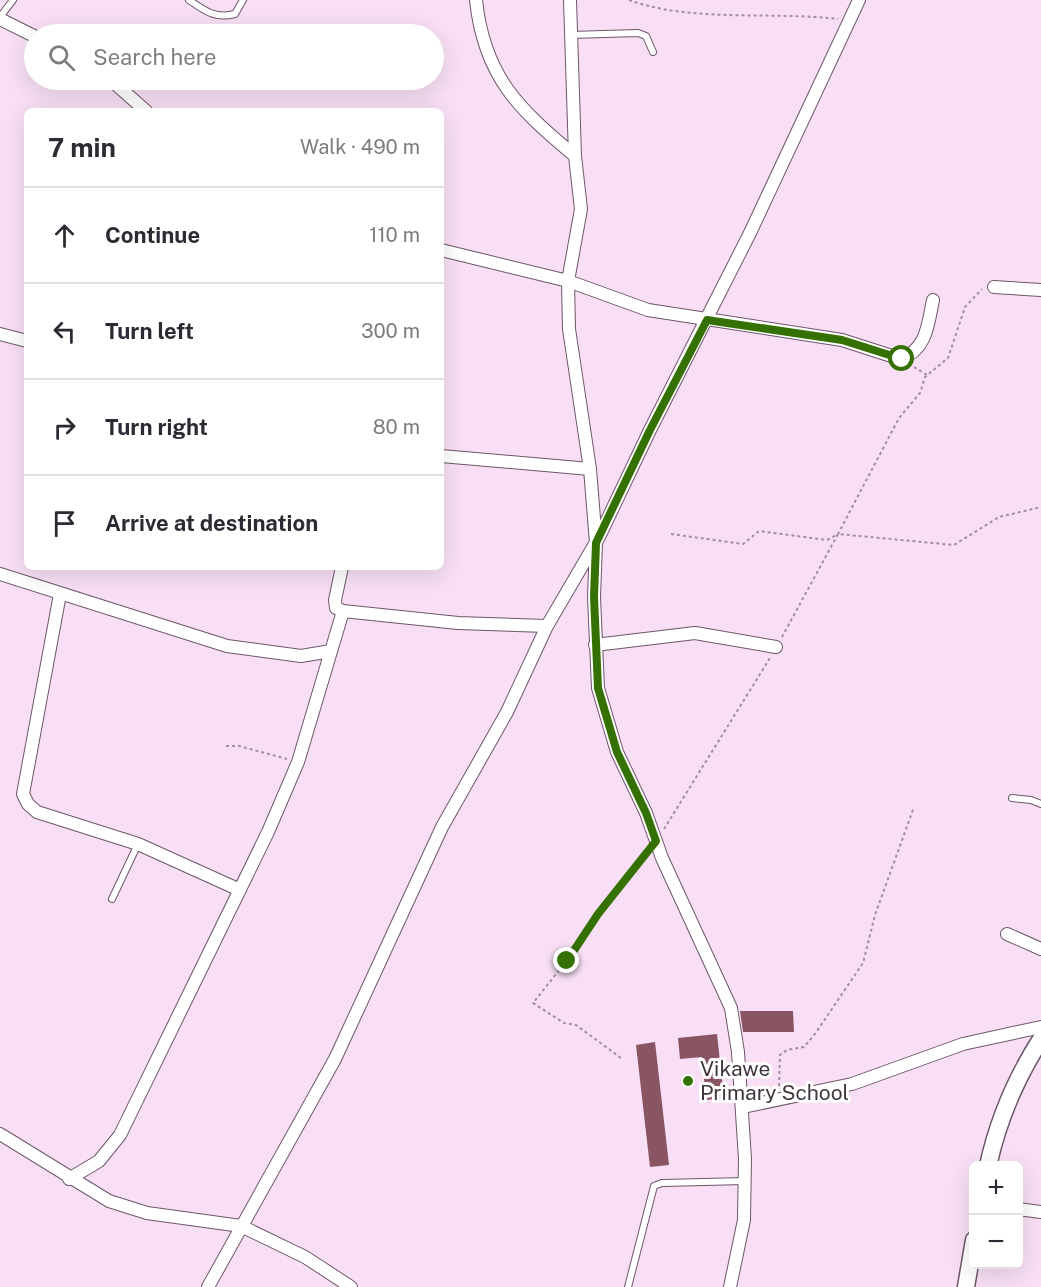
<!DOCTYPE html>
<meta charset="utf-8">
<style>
body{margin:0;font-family:"Public Sans",sans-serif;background:#f2f2f3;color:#2b2b33}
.controls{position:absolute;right:18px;bottom:18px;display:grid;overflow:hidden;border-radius:9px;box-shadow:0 6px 24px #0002}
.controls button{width:54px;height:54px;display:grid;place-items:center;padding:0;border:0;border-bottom:2px solid #e1e1e2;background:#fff;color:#2b2b33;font:30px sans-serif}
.stop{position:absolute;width:18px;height:18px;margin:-14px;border:4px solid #357102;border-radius:50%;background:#fff}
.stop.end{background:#357102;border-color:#fff;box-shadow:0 2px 6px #0008}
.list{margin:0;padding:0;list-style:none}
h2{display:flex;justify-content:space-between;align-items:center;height:78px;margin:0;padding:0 24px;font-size:26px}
h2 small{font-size:20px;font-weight:400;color:#7c7c81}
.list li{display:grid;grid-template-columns:39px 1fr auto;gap:18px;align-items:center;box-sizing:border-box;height:96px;padding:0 24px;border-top:2px solid #e1e1e2}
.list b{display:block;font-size:22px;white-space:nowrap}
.list em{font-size:20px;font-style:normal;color:#7c7c81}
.icon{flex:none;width:33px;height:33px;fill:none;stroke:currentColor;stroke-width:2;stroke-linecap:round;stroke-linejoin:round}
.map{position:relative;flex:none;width:1041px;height:1287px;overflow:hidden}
.search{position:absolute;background:#fff;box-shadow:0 6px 24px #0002;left:24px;top:24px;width:420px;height:66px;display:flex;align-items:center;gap:15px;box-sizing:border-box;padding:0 21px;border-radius:33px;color:#7c7c81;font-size:22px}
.panel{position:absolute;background:#fff;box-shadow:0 6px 24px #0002;left:24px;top:108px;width:420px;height:462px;border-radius:9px}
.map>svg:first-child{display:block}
.building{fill:#895563}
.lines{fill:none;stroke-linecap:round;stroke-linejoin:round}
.service-casing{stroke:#6c5769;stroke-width:8}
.minor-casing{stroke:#6c5769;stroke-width:14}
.tertiary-casing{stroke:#6c5769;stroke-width:19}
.path{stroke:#a18f9f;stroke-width:2;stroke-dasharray:3 3;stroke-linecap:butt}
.service{stroke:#fff;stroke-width:6}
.minor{stroke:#fff;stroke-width:12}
.tertiary{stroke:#fff;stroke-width:16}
.route{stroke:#357102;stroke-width:8}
.poi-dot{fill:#357102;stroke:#fff;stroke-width:2}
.labels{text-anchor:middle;stroke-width:6;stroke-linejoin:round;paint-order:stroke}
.poi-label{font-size:21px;fill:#3f353e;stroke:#fff;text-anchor:start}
</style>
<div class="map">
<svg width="1041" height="1287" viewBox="0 0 1041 1287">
<rect width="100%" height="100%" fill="#f8dff5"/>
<!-- building -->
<path class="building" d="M740,1011H793L794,1032H743Z
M717,1034L724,1098L706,1100L702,1057L680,1059L678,1038Z
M655,1042L669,1165L650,1167L636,1045Z"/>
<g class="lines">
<defs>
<path id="service" d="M189,0C205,11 215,19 235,14L243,0
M0,17L13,0
M570,35L638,33L646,36L653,52
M1012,798L1031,800L1041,804
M112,899L138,844
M628,1287L654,1186L662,1183L745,1181"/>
<path id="minor" d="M476,0C484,77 519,109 575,156
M570,0L575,156L581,209L568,281L569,329L590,469L596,543L594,597L598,688L617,752L646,813L662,858L731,1008L738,1052L745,1159L744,1220L730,1287
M0,19L34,36
M111,80L146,111
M441,250L568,281L648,310L842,340L901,359C927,349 928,324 933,300
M994,287L1041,290
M0,334L27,341
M441,456L590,469
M342,567L335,600L336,608L343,611L458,623L547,626
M0,574L227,646L301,656L331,651
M60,594L23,794L28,804L37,812L138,844L240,890
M595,645L695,633L776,647
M1007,934L1041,949
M743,1107L852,1084L963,1044L1041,1027
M0,1134L109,1201L147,1213L241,1226L305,1257L351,1287
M69,1179L99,1161L120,1135L268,832L298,762L343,611
M1018,1209L1041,1212
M208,1287L335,1059L442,827L507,712L547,626L599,537L650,430L750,233L859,0"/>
<path id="tertiary" d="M988,1166C998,1120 1016,1078 1041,1039
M966,1287L974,1240"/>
</defs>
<!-- service casing -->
<use href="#service" class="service-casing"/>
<!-- minor casing -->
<use href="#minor" class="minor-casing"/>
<!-- tertiary casing -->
<use href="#tertiary" class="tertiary-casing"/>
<!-- path -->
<path class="path" d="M629,0C693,23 771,11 838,19
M914,367L927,375
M671,534L743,544L759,531L827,540L838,534L899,418L920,393L925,377L948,358L965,307L982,289
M782,637L838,534L954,545L999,517L1041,507
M226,746H239L287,759
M664,829L770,658
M621,1058L576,1025L564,1023L533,1003L576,949L598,914L647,853
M779,1086L780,1055L787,1050L804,1047L815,1034L863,963L875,915L914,807"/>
<!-- service -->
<use href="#service" class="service"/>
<!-- minor -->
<use href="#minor" class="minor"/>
<!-- tertiary -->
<use href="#tertiary" class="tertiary"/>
</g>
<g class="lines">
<!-- route -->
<path class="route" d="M567,961L598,914L656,841L646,813L617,752L598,688L594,597L596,543L650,430L707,320L842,340L902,359"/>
</g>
<!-- markers -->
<circle class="poi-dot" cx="688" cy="1081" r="6"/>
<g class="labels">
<!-- poi labels -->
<g class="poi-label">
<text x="700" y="1076">Vikawe<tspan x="700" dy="24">Primary School</tspan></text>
</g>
</g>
</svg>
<div class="controls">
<button>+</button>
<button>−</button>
</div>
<div class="stop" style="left:902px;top:359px"></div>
<div class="stop end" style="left:567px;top:961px"></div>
<div class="search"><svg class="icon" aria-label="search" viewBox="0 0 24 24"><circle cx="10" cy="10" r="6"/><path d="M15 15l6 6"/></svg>Search here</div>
<section class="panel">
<h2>7 min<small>Walk · 490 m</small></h2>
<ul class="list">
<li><svg class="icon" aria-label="ahead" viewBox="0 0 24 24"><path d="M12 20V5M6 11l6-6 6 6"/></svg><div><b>Continue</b></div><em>110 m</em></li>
<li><svg class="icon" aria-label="left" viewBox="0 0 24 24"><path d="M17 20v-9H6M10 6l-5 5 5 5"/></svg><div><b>Turn left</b></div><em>300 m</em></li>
<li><svg class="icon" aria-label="right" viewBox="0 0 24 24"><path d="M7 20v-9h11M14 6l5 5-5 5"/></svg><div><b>Turn right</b></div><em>80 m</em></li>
<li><svg class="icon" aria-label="arrive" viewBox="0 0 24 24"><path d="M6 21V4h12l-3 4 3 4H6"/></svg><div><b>Arrive at destination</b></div></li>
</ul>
</section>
</div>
